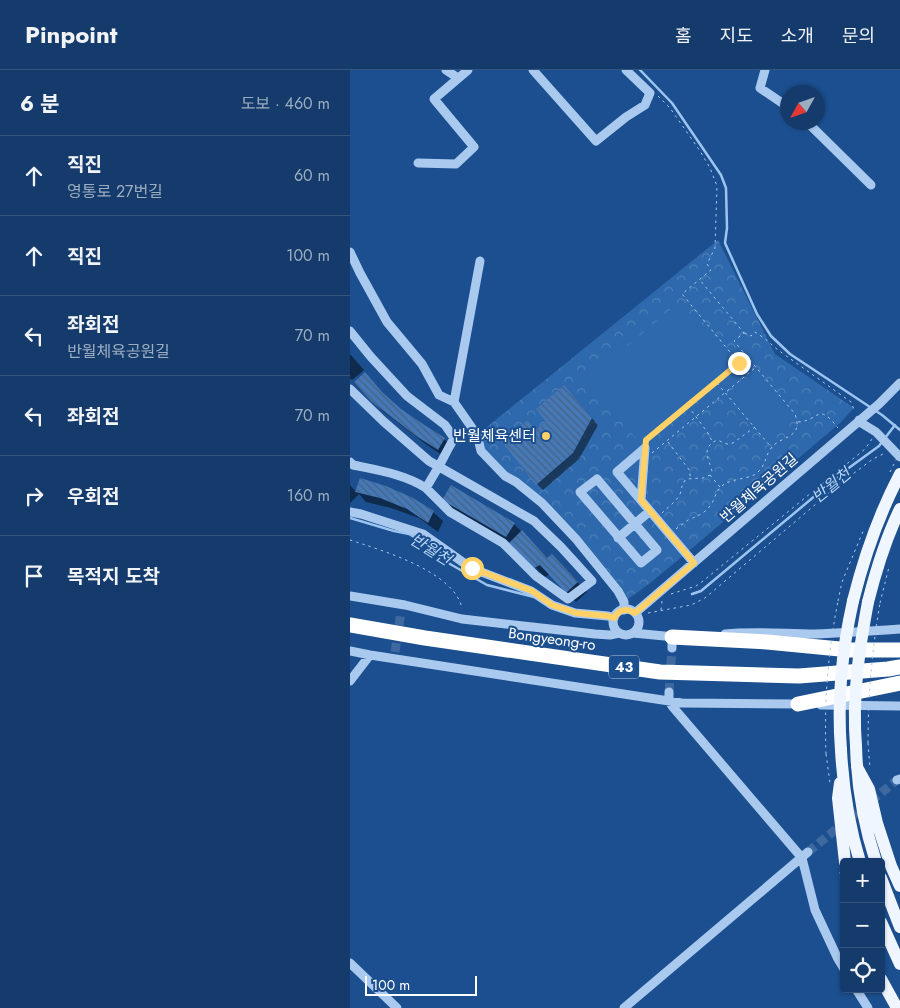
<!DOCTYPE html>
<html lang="ko">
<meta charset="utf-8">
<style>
body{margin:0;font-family:Jost,"Noto Sans KR",sans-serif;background:#1d4271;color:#f1f3f6}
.controls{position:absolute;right:15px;bottom:15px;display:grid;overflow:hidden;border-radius:5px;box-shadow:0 1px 4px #0004}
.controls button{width:45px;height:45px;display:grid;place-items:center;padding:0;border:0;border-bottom:1px solid #33557e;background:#143b6b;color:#f1f3f6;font:25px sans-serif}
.compass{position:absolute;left:430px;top:15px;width:45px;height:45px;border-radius:50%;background:#143b6b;box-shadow:0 1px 4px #0004;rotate:230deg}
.scale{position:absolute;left:15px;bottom:12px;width:112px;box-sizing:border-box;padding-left:5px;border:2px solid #fff;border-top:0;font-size:14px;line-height:18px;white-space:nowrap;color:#fff;-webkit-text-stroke:4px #1b4f8f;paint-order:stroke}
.stop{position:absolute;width:15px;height:15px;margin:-11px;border:4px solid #ffd166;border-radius:50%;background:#fff}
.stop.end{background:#ffd166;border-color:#fff;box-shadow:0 1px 5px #0008}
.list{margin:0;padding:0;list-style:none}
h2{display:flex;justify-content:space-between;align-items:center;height:65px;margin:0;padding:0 20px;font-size:21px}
h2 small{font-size:16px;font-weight:400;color:#9dadc1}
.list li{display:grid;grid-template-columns:32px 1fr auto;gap:15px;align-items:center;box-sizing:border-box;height:80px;padding:0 20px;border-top:1px solid #33557e}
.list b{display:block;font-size:19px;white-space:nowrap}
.list p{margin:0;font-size:16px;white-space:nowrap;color:#9dadc1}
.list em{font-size:16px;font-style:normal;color:#9dadc1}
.icon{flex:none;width:28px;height:28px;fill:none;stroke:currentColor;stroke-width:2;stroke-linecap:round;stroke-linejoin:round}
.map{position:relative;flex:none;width:550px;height:938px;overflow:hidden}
header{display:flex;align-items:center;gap:30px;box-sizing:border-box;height:70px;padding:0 25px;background:#143b6b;border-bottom:1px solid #33557e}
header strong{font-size:24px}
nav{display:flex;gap:28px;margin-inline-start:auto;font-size:18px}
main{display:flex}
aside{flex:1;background:#143b6b}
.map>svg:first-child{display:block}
.park{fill:url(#park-crowns)}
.garden{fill:#2e69ad}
.shadow{fill:#0007}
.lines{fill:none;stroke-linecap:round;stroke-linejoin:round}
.stream{stroke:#9cc4f0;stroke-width:2.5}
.building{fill:url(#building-back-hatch)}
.minor-tunnel{stroke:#3d69a0;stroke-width:9;stroke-dasharray:9 4.5;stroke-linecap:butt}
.path{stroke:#a9c9ee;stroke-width:1;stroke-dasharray:2.5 4;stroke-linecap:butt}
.minor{stroke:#a9c9ee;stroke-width:9}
.major{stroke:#f0f6ff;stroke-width:12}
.highway{stroke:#fff;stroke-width:15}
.path-bridge{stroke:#a9c9ee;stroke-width:1;stroke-dasharray:2.5 4;stroke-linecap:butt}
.major-bridge{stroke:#f0f6ff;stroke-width:12}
.route{stroke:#ffd166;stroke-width:6}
.poi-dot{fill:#ffd166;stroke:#1b4f8f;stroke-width:2}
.labels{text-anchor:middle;stroke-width:4;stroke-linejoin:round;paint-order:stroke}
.shield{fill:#1b4f8f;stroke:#bbcadd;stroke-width:1}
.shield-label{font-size:14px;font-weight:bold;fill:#fff}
.poi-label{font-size:15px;fill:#fff;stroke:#1b4f8f;text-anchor:end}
.street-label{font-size:15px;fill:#fff;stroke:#1b4f8f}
.water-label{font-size:16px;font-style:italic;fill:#b5d3f5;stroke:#1b4f8f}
</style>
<header>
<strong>Pinpoint</strong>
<nav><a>홈</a><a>지도</a><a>소개</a><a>문의</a></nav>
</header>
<main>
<aside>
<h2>6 분<small>도보 · 460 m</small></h2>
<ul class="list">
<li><svg class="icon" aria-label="ahead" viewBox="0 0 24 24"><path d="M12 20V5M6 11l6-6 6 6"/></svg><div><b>직진</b><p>영통로 27번길</p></div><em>60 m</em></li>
<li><svg class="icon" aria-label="ahead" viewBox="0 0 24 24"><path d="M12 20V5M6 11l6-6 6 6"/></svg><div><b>직진</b></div><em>100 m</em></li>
<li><svg class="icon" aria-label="left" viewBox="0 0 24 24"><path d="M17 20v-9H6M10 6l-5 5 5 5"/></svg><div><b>좌회전</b><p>반월체육공원길</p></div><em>70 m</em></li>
<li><svg class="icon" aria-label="left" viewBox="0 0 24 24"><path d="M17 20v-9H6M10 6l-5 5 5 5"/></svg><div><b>좌회전</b></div><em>70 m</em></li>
<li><svg class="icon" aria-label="right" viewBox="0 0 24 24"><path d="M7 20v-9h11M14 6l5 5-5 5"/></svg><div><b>우회전</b></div><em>160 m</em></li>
<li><svg class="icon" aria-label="arrive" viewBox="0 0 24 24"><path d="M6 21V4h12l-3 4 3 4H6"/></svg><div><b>목적지 도착</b></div></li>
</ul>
</aside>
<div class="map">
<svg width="550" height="938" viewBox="0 0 550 938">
<defs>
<pattern id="park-crowns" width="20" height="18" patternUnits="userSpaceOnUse" patternTransform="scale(1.25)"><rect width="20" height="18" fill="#2e69ad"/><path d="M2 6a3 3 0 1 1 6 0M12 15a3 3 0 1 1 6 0" fill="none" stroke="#4d80b9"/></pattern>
<pattern id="building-back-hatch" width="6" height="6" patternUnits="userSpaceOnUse" patternTransform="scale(1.25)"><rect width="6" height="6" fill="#4478b7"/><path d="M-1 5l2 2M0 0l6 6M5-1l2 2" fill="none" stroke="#486282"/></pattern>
</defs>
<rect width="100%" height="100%" fill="#1b4f8f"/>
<!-- park -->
<path class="park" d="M368,170L425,284L504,338L490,353L327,491L299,514L274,532L226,469L131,381L127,365Z"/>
<!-- garden -->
<path class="garden" d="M330,232L378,289L285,367L237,310Z
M404,302L443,347L417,370L378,324Z"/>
<!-- shadow -->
<path class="shadow" d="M0,284L14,300L2,310L0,308Z
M15,304L38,329L51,340L94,369L104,379L98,389L77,375L34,342L23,331Z
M220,323L248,355L229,389L193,420L187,414L178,352L186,361L198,352Z
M11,409L83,442L93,451L88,462L69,448L41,438L16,432L9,424L0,433V415L6,422Z
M94,430L164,454L198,489L211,495L237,522L226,532L200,504L195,507L161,473L104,439Z"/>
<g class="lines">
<!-- stream -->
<path class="stream" d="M290,0L322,33L371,105L376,118L377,158L375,173L407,244L421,266L440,284L532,345L550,360
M0,448L44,461L59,464L91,483L100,494L137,515L184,527
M342,524L351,521L496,400L529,376L545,355"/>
</g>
<!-- building -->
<path class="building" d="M15,302L32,322L51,339L73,354L95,368L88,380L66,366L22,332L4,312Z
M214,315L242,348L223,383L186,415L152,372L178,350L185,360L196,352L186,339Z
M10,408L36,416L63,428L84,441L78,453L57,439L30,428L5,422Z
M101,415L165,453L156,467L92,430Z
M172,460L197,488L202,484L228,512L216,523L190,495L184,498L159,473Z"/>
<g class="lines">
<!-- minor-tunnel -->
<path class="minor-tunnel" d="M45,582L51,542
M319,622L322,578
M458,782L547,710"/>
<!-- path -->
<path class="path" d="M308,26L320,38L350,81L360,98L367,116L365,178L357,194L361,200L332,224L389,293
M394,263L401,266L405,262L414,268L428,280L501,332L505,342
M367,313L421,377
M338,336L358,363L362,371
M448,352C470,351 467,331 488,358
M297,370L396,288
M318,372L340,401V408
M302,383L405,298
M360,405L370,417
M312,443C318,437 326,432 330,424C333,417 330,417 336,409L353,408L360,405L362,401C358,387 351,378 367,370L377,374L383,373L405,357
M326,459C330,456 334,453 338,450C347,446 354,444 360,436C364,431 365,424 369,419C376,409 393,410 404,405C417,397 414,386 422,377C432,365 454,369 445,344L384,271L394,263L349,209
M0,470C31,480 106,502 112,539
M321,524L346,516L353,511L515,379L522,369
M488,531L492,512L514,459
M530,533L539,497
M311,540L312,531
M298,543L341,535L355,528L492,412L523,389L535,383
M518,673L520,699
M476,684L480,713
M490,802L494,825"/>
<!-- minor -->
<path class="minor" d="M96,0L108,8
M183,0L246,71L276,47L295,35L300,23L276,0
M415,0L410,18L438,37
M457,52L521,115
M68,93L106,94L124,77L84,29L118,0
M0,182L10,203L37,252L72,294L89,325L104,332L127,365L131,381L155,406L166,412L192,433L226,469L268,521L274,532V540
M0,261L21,287L57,326L95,355L104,368L89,396L76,418C54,404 27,400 3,395L0,392
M0,319L33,351L79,391L184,451L211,477L242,511L218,529L186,506L153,473L100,442L76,418
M104,332L130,191
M509,350L513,354L526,362L550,387
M247,409L307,480L291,493L230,422Z
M291,430L295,378L267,402L344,493
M0,442L11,444L73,464L121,498L181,521L202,535L225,543L258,546L264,548
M268,468L300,441
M0,526L55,535L112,549L245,564L260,565L269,563
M263 552a13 13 0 1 1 26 0a13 13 0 1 1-26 0Z
M285,543L529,334L550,313
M283,563L325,567
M375,564C405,561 435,564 465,564C493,563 522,561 550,559
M322,578V567
M0,581L20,585L332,633L451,634
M0,611L20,585
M319,622V631L322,636L452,788L465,840L488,889L494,899
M471,635L550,636
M547,710L550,709
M0,893L47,938
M506,919L518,938
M274,938L458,782"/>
<!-- major -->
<path class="major" d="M503,531C514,487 529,444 550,404
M518,532C526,500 536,468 550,439
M506,676C507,713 514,756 526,792
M491,680C493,717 499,756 510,792
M507,697L519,719L527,753L541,796L550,816
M490,713L488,728L495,792
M531,808L550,857
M531,852L550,894
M531,909L547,938"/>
<!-- highway -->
<path class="highway" d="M0,555L75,568L310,602L449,606L538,599L550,597
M322,567L417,572L500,580H550
M448,634L550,613"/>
<!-- path-bridge -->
<path class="path-bridge" d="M540,402L550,382
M518,673C518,626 522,580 530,533
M476,684C474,633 478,581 488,531"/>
<!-- major-bridge -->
<path class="major-bridge" d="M506,676C502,627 509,580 518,532
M491,680C487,630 492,580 503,531"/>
</g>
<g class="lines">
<!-- route -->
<path class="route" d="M122,498L182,521L202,535L226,543L258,546L264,548C269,539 277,538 285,543L344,493L291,430L296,370L389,293"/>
</g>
<!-- markers -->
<circle class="poi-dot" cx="196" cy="366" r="5"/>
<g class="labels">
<!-- shield labels -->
<rect class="shield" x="259" y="585.5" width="30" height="23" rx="4"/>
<g class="shield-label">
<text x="274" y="602">43</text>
</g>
<!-- poi labels -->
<g class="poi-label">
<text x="186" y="371">반월체육센터</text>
</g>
<!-- street labels -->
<g class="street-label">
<text transform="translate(409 418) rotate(-41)" y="5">반월체육공원길</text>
<text transform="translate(202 569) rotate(8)" y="5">Bongyeong-ro</text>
</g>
<!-- water labels -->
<g class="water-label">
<text transform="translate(481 415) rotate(-39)" y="6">반월천</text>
<text transform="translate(81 479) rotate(32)" y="6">반월천</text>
</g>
</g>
</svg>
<div class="controls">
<button>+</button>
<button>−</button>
<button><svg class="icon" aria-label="locate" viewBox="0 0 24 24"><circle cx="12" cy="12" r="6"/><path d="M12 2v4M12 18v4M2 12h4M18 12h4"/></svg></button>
</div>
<svg class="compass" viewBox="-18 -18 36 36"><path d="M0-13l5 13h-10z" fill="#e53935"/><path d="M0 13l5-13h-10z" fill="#9dadc1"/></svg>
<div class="scale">100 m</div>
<div class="stop" style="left:122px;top:498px"></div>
<div class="stop end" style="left:389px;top:293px"></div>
</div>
</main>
